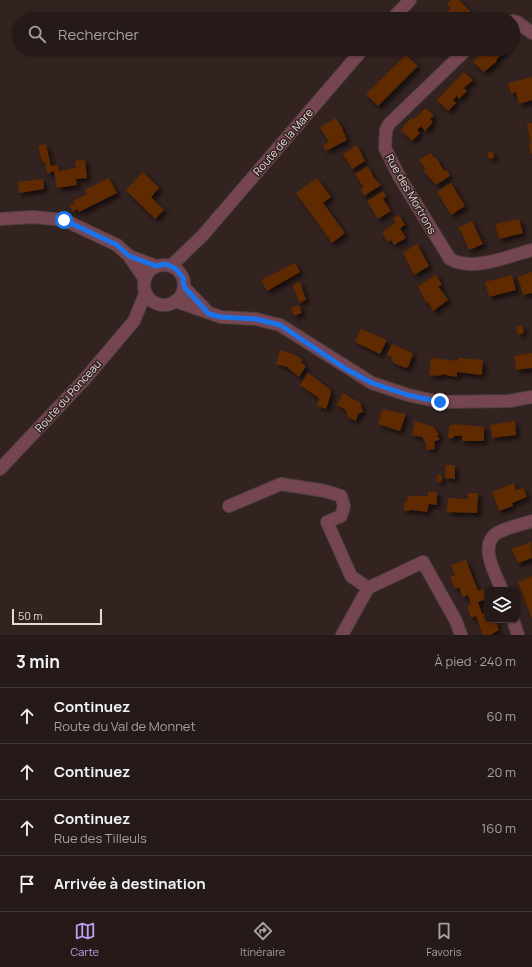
<!DOCTYPE html>
<html lang="fr">
<meta charset="utf-8">
<style>
body{margin:0;font-family:Manrope,sans-serif;background:#2e2321;color:#f1f3f6}
.controls{position:absolute;right:12px;bottom:12px;display:grid;overflow:hidden;border-radius:8px;box-shadow:0 1px 3px #0004}
.controls button{width:36px;height:36px;display:grid;place-items:center;padding:0;border:0;border-bottom:1px solid #423837;background:#261a18;color:#f1f3f6;font:20px sans-serif}
.scale{position:absolute;left:12px;bottom:10px;width:90px;box-sizing:border-box;padding-left:4px;border:2px solid #e4d9d7;border-top:0;font-size:11px;line-height:14px;white-space:nowrap;color:#e4d9d7;-webkit-text-stroke:3px #322220;paint-order:stroke}
.stop{position:absolute;width:12px;height:12px;margin:-9px;border:3px solid #1a73e8;border-radius:50%;background:#fff}
.stop.end{background:#1a73e8;border-color:#fff;box-shadow:0 1px 4px #0008}
.list{margin:0;padding:0;list-style:none}
h2{display:flex;justify-content:space-between;align-items:center;height:52px;margin:0;padding:0 16px;font-size:17px}
h2 small{font-size:13px;font-weight:400;color:#a4a1a2}
.list li{display:grid;grid-template-columns:26px 1fr auto;gap:12px;align-items:center;box-sizing:border-box;height:56px;padding:0 16px;border-top:1px solid #423837}
.list b{display:block;font-size:15px;white-space:nowrap}
.list p{margin:0;font-size:13px;white-space:nowrap;color:#a4a1a2}
.list em{font-size:13px;font-style:normal;color:#a4a1a2}
.icon{flex:none;width:22px;height:22px;fill:none;stroke:currentColor;stroke-width:2;stroke-linecap:round;stroke-linejoin:round}
.map{position:relative;flex:none;width:532px;height:635px;overflow:hidden}
.search{position:absolute;background:#261a18;box-shadow:0 1px 3px #0004;left:12px;right:12px;top:12px;height:44px;display:flex;align-items:center;gap:10px;box-sizing:border-box;padding:0 14px;border-radius:22px;color:#a4a1a2;font-size:15px}
.sheet{height:276px;background:#261a18}
nav{display:flex;justify-content:space-around;align-items:center;box-sizing:border-box;height:56px;border-top:1px solid #423837;background:#261a18;font-size:11px;color:#a4a1a2}
nav a{display:grid;justify-items:center;gap:2px}
nav .on{color:#bca0f2}
.map>svg:first-child{display:block}
.building{fill:#5f2b05;filter:url(#shadow)}
.lines{fill:none;stroke-linecap:round;stroke-linejoin:round}
.minor-casing{stroke:#4e3f3d;stroke-width:14}
.tertiary-casing{stroke:#4e3f3d;stroke-width:14}
.minor{stroke:#754652;stroke-width:12}
.tertiary{stroke:#754652;stroke-width:12}
.route{stroke:#1a73e8;stroke-width:5}
.labels{text-anchor:middle;stroke-width:3;stroke-linejoin:round;paint-order:stroke}
.street-label{font-size:11px;fill:#e4d9d7;stroke:#322220}
</style>
<div class="map">
<svg width="532" height="635" viewBox="0 0 532 635">
<defs>
<filter id="shadow"><feDropShadow dx="3.5" dy="3.5" stdDeviation="2" flood-color="#0009"/></filter>
</defs>
<rect width="100%" height="100%" fill="#322220"/>
<!-- building -->
<path class="building" d="M451,0H459L471,12L464,19H442L441,18L451,8L447,4Z
M486,49H509L504,53L503,52L496,60L497,61L484,72L473,62Z
M406,55L418,66L378,106L366,94Z
M464,72L473,80L464,88L467,91L459,99L457,96L453,100L456,103L448,111L437,100Z
M532,77V100L519,104L516,92L511,94L508,83Z
M426,108L434,116L430,119L433,122L425,131L421,126L417,130L420,133L412,141L401,130L409,120L413,118L414,119Z
M336,118L342,128L347,140L326,151L323,145L329,142L320,127Z
M532,123V154H531L529,144H531L527,124Z
M46,144L51,166L58,165L59,171L76,168L75,161L85,160L87,178L76,179L77,185L57,188L54,171L47,174L45,162L43,163L41,157L38,146Z
M357,145L365,161L352,169L343,154Z
M493,151L494,158L489,159L487,153Z
M431,153L434,158L436,157L444,171L447,170L450,176L436,185L427,175L423,170L425,169L419,160Z
M368,166L374,178L381,185L364,196L361,189L364,188L355,174Z
M143,172L159,188L151,197L164,210L155,219L126,190Z
M109,178L117,193L79,212L77,209L73,212L70,206L75,204L73,201L87,194L85,190Z
M317,178L331,197L323,203L345,233L332,243L296,193Z
M43,179L44,189L19,193L18,182Z
M451,183L465,206L451,215L437,192Z
M383,191L386,197L383,199L391,211L378,219L367,201Z
M399,215L405,225L400,228L406,238L394,245L391,240L388,242L382,232L396,223L393,218Z
M519,219L523,233L499,239L495,224Z
M472,221L483,244L469,250L459,227Z
M417,244L429,266L414,275L403,253Z
M295,263L300,272L267,291L261,280Z
M532,272V293L523,295L518,277Z
M436,275L442,285L438,286L448,300L433,311L428,302L426,303L418,286Z
M512,275L516,290L489,297L485,282Z
M300,282L306,300L299,303L293,285Z
M299,305L302,313L294,316L291,308Z
M522,325L524,333L518,335L516,327Z
M361,329L387,340L380,354L355,342Z
M392,344L412,353L413,355L408,367L406,368L396,364L391,360L392,357L387,355Z
M280,350L293,354L303,360L301,362L306,366L299,377L287,367L276,364Z
M532,353V368L516,370L514,356Z
M431,358L458,361V358L483,360L482,375L457,372V377L441,374V376L429,375Z
M308,373L331,390L330,393L331,394L326,409L317,406L319,398L300,385Z
M343,393L360,403L363,412L358,414L356,421L348,417L346,410L337,405Z
M382,409L406,414L400,431L378,424Z
M415,421L434,427L439,435L437,436L440,439L434,442L435,449L427,450L426,443L422,437L412,435Z
M515,421L516,435L492,438L490,425Z
M455,424L484,427V441H462V436H454V438H448L449,426Z
M445,465H455V479L445,478Z
M437,475H442V482H437Z
M514,483L516,490L523,488L527,497L512,503L513,506L499,511L492,492Z
M428,492H437V505L429,504L427,512L413,510L404,511V502H407L408,496H428Z
M468,493H478L477,513L447,512L448,498L468,499Z
M531,542L532,558L518,563L512,549Z
M466,560L478,591L483,589L487,599L478,602L482,614L487,612V620H495L499,630L490,635H483L476,616L471,618L467,606L471,604L468,595L463,597L459,587L455,589L450,577L455,575L451,565Z
M532,576V619L518,582Z"/>
<g class="lines">
<defs>
<path id="minor" d="M513,21L517,22L532,33
M467,49L389,124L386,130L385,148L400,178L450,259C473,272 508,256 532,250
M0,219L33,217L64,220L117,245L129,256L144,278
M129,256L156,266
M184,287L207,311
M175,301L221,317L256,319L280,325L372,383L408,395L440,402L509,401L532,397
M229,506L281,484L325,491L341,496L344,506L341,516L327,522L351,576L368,588
M502,590C496,575 478,545 497,533C507,527 521,525 532,521
M513,620L518,635
M342,635L368,588L423,562L456,621L461,635"/>
<path id="tertiary" d="M392,19L410,0
M144 285a20 20 0 1 1 40 0a20 20 0 1 1-40 0Z
M171,266L203,235L363,49
M0,469L84,380L134,321L145,294"/>
</defs>
<!-- minor casing -->
<use href="#minor" class="minor-casing"/>
<!-- tertiary casing -->
<use href="#tertiary" class="tertiary-casing"/>
<!-- minor -->
<use href="#minor" class="minor"/>
<!-- tertiary -->
<use href="#tertiary" class="tertiary"/>
</g>
<g class="lines">
<!-- route -->
<path class="route" d="M64,220L117,245L129,256L156,266L166,264L176,269L183,278L184,287L209,314L221,317L256,319L280,325L346,369L372,383L408,395L440,402"/>
</g>
<g class="labels">
<!-- street labels -->
<g class="street-label">
<text transform="translate(283 142) rotate(-49)" y="4">Route de la Mare</text>
<text transform="translate(411 194) rotate(60)" y="4">Rue des Mortrons</text>
<text transform="translate(68 396) rotate(-48)" y="4">Route du Ponceau</text>
</g>
</g>
</svg>
<div class="controls">
<button><svg class="icon" aria-label="layers" viewBox="0 0 24 24"><path d="M12 4l9 5-9 5-9-5zM3 14l9 5 9-5"/></svg></button>
</div>
<div class="scale">50 m</div>
<div class="stop" style="left:64px;top:220px"></div>
<div class="stop end" style="left:440px;top:402px"></div>
<div class="search"><svg class="icon" aria-label="search" viewBox="0 0 24 24"><circle cx="10" cy="10" r="6"/><path d="M15 15l6 6"/></svg>Rechercher</div>
</div>
<section class="sheet">
<h2>3 min<small>À pied · 240 m</small></h2>
<ul class="list">
<li><svg class="icon" aria-label="ahead" viewBox="0 0 24 24"><path d="M12 20V5M6 11l6-6 6 6"/></svg><div><b>Continuez</b><p>Route du Val de Monnet</p></div><em>60 m</em></li>
<li><svg class="icon" aria-label="ahead" viewBox="0 0 24 24"><path d="M12 20V5M6 11l6-6 6 6"/></svg><div><b>Continuez</b></div><em>20 m</em></li>
<li><svg class="icon" aria-label="ahead" viewBox="0 0 24 24"><path d="M12 20V5M6 11l6-6 6 6"/></svg><div><b>Continuez</b><p>Rue des Tilleuls</p></div><em>160 m</em></li>
<li><svg class="icon" aria-label="arrive" viewBox="0 0 24 24"><path d="M6 21V4h12l-3 4 3 4H6"/></svg><div><b>Arrivée à destination</b></div></li>
</ul>
</section>
<nav>
<a class="on"><svg class="icon" aria-label="map" viewBox="0 0 24 24"><path d="M3 6l6-2 6 2 6-2v14l-6 2-6-2-6 2zM9 4v14M15 6v14"/></svg>Carte</a>
<a><svg class="icon" aria-label="directions" viewBox="0 0 24 24"><path d="M12 3l9 9-9 9-9-9zM9 14v-3h6M13 9l2 2-2 2"/></svg>Itinéraire</a>
<a><svg class="icon" aria-label="saved" viewBox="0 0 24 24"><path d="M7 4h10v16l-5-4-5 4z"/></svg>Favoris</a>
</nav>
